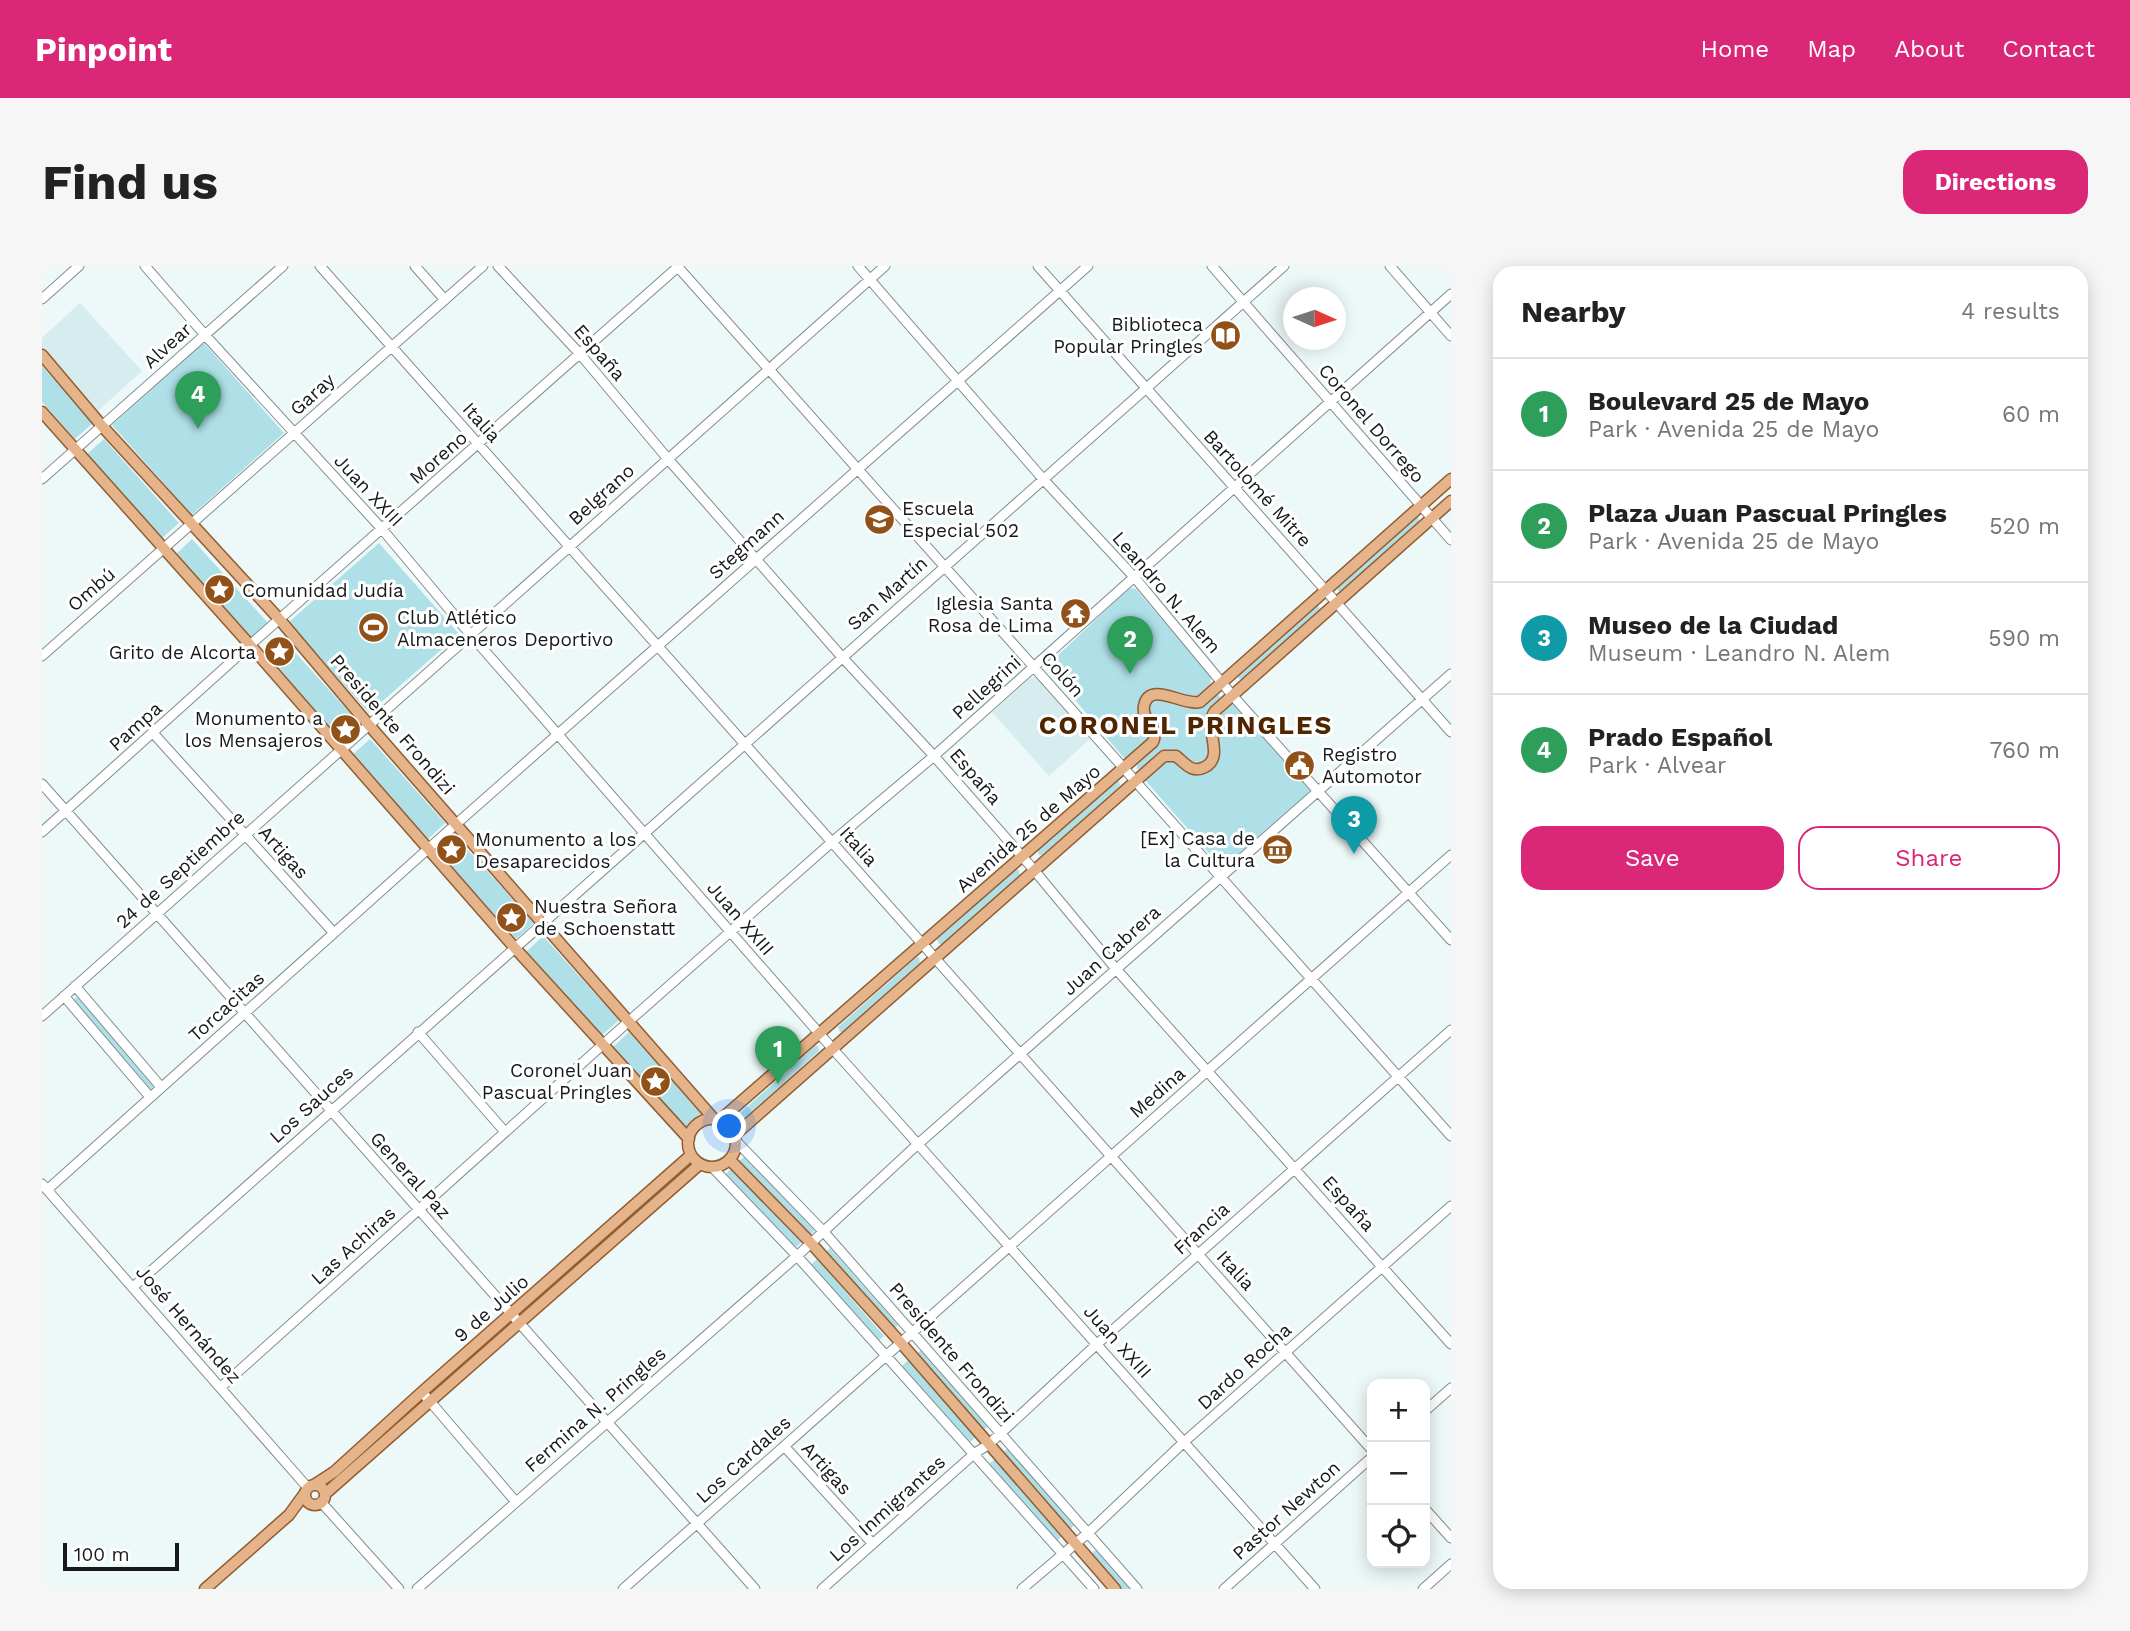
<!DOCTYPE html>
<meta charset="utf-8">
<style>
body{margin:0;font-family:"Work Sans",sans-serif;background:#f6f6f6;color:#222}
.controls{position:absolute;right:21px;bottom:21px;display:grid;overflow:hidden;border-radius:14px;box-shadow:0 4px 18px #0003}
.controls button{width:63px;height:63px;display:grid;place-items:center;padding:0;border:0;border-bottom:2px solid #e0e0e0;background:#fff;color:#222;font:35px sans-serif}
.compass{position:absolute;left:1241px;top:21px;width:63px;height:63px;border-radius:50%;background:#fff;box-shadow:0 4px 18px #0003;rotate:93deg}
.scale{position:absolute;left:21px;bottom:18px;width:116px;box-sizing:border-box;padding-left:7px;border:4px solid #151919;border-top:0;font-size:19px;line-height:24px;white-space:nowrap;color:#151919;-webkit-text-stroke:5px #fff;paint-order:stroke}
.you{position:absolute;left:688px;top:861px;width:24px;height:24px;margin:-18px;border:5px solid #fff;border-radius:50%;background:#1a73e8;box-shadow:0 0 0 10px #1a73e833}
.badge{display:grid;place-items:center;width:46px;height:46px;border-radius:50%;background:#db2777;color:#fff;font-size:23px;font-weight:700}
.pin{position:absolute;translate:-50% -58px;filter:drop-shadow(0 2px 4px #0008)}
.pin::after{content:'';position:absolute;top:37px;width:24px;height:21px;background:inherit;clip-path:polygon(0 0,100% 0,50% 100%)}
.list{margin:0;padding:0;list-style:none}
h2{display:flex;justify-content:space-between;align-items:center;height:91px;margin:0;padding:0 28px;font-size:30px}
h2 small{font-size:23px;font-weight:400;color:#767676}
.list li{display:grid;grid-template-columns:46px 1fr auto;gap:21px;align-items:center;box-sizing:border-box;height:112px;padding:0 28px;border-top:2px solid #e0e0e0}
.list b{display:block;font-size:26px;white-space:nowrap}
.list p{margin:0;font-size:23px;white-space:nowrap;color:#767676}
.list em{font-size:23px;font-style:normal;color:#767676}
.actions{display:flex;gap:14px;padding:21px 28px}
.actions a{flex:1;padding:16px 0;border:2px solid #db2777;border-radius:21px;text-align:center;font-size:24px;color:#db2777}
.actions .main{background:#db2777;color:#fff}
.icon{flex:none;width:38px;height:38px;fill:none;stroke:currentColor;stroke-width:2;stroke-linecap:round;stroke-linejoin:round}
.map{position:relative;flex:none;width:1409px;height:1323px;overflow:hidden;border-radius:21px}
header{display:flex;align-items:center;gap:42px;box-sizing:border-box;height:98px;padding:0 35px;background:#db2777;color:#fff}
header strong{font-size:33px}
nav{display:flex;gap:38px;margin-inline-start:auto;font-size:24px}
.intro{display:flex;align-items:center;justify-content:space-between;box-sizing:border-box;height:168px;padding:0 42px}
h1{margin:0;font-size:49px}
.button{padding:18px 32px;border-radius:21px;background:#db2777;color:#fff;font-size:24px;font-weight:700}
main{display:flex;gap:42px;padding:0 42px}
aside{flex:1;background:#fff;border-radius:21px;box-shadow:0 4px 18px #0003}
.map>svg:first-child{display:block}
.built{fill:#d7ecef}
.green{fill:#afe0e8}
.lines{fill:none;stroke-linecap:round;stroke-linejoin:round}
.minor-casing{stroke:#828c8e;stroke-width:11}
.major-casing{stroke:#925d30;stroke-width:13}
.minor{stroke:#fff;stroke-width:9}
.major{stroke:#e6b48a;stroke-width:10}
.labels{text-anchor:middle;stroke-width:6;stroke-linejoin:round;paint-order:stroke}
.poi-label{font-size:19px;fill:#151919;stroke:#fff;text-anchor:end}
.street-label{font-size:19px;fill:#151919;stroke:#fff}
.district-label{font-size:26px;font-weight:bold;letter-spacing:2px;fill:#502600;stroke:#fff}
</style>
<header>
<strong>Pinpoint</strong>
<nav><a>Home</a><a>Map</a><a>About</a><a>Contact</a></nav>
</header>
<div class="intro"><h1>Find us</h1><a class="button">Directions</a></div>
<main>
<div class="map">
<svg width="1409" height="1323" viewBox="0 0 1409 1323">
<rect width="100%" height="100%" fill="#edf8f9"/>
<!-- built -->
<path class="built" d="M38,37L100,105L55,146L0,82V72Z
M989,411L994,412L1048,473L1007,510L950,446Z"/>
<!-- green -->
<path class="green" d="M162,77L242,167L150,249L70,159Z
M0,100L51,157L33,173L0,136Z
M62,173L137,257L119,273L44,189Z
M1373,250H1376L1377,255L1299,325H1296L1294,320Z
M150,273L226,357L208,373L133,289Z
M337,277L417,368L327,447L247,356Z
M1090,322L1094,323L1169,411C1169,422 1164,426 1156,433L1104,429L1109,472L1084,492L1081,491L1008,404L1009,396L1086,323Z
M1273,339H1276L1278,344L1200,413H1197L1195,408Z
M241,373L317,457L299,473L223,389Z
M1175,427L1179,432L1165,497L1150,500L1136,488L1100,504L1095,503V496L1112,481L1105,440L1112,431L1138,438Z
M1190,437L1268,523L1269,526L1183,602H1180L1103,514L1104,510L1124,494L1168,502L1170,456L1186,438Z
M328,473L403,557L385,574L310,489Z
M1074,515H1077L1078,520L1000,589H997L995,584Z
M416,573L492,657L474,673L399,589Z
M973,604H977L978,609L900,678H897L895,673Z
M501,670L577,754L559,770L484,686Z
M877,691L878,697L800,766H798L796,761L874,692Z
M37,729L113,819L108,824L31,734Z
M587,766L663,850L645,866L570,782Z
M773,780H776L777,785L699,855H696L695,850Z
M702,891L773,964L767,970L696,896Z
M689,902L760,976L754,981L684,908Z
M788,982L856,1059L850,1064L782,988Z
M775,993L842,1070L836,1075L769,999Z
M880,1083L947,1159L941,1165L874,1089Z
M866,1094L934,1171L928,1176L860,1100Z
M966,1182L1034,1258L1028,1263L960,1187Z
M953,1193L1021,1269L1015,1275L947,1198Z
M1055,1283L1090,1323H1079L1049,1288Z"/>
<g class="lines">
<defs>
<path id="minor" d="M103,0L163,69L340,263L428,368L790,782L1273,1323
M278,0L1330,1184
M373,0L403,34
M456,0L538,88L626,193L800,391L892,490L992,604L1074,703L1409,1078
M635,0L1409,870
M816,0L1001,213L1093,312L1190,429L1409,674
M996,0L1409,466
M1170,0L1409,274
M1348,0L1409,70
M0,33L37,0
M0,213L241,0
M0,390L441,0
M111,467L292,667
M0,518L713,1323
M0,566L208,379L637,0
M33,720L119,821
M22,730L108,831
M0,750L843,0
M376,766L463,866
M694,875L781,965L1095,1323
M671,902L755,990L1052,1323
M0,918L266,1222
M5,924L387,582L1046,0
M91,1021L1242,0
M179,1121L586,756L790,576L892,490L1409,28
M380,1126L474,1236
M1383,1145L1409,1122
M742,1180L831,1278
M279,1236L357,1323
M1383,1243L1409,1272
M375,1323L755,990L876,878L1409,408
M581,1323L1409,589
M780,1323L933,1187L946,1179L1055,1078L1409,764
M980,1323L1046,1267L1142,1176L1409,940
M1182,1323L1330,1191
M1381,1323L1409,1298"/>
<path id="major" d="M0,89L60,160L238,354L326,458L672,853
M0,146L208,379L472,681L647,873
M646 877a24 24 0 1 1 48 0a24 24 0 1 1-48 0Z
M678,854L1111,476C1118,460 1099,455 1102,440C1107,414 1141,440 1158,436L1409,213
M693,869L1122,490H1134C1143,497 1150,508 1163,501C1184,490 1160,461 1173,445L1409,235
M688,894L768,976L859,1077L1073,1323
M272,1219L292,1206L380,1126L649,889
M263 1229a10 10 0 1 1 20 0a10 10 0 1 1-20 0Z
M283,1228L658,898
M163,1323L247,1249L263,1227"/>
</defs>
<!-- minor casing -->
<use href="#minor" class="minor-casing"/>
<!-- major casing -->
<use href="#major" class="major-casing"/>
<!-- minor -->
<use href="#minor" class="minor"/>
<!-- major -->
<use href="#major" class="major"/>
</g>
<!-- icons -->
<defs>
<symbol id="library-disc" viewBox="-11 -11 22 22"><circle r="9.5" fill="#915219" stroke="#fff"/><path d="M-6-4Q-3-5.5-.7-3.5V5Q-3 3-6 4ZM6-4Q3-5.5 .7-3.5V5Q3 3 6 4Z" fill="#fff"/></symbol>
<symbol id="school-disc" viewBox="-11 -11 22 22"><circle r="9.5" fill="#915219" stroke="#fff"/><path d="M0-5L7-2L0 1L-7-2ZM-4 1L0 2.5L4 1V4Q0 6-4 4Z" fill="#fff"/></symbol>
<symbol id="sight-disc" viewBox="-11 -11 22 22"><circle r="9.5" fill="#915219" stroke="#fff"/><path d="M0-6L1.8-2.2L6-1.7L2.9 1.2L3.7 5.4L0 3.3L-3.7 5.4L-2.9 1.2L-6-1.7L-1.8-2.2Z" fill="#fff"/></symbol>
<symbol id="temple-disc" viewBox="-11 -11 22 22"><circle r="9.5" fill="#915219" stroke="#fff"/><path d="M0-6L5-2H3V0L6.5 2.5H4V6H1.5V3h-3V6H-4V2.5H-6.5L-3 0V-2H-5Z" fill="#fff"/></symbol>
<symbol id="stadium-disc" viewBox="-11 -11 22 22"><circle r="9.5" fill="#915219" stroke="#fff"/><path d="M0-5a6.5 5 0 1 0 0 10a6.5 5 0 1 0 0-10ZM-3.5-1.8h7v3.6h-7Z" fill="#fff"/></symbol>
<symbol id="civic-disc" viewBox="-11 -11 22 22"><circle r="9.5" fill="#915219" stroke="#fff"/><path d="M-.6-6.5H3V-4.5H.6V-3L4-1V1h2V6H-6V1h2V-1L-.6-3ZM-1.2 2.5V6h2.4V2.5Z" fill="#fff"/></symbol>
<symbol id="museum-disc" viewBox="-11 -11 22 22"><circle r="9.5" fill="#915219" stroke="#fff"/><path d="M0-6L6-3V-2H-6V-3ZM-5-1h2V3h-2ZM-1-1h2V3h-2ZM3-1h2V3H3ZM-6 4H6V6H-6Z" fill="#fff"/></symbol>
</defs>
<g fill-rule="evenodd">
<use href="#library-disc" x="1166" y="52" width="35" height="35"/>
<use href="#school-disc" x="820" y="236" width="35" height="35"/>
<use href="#sight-disc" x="160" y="306" width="35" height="35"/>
<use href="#temple-disc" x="1016" y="330" width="35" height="35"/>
<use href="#stadium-disc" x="314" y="344" width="35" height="35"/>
<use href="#sight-disc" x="220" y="368" width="35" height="35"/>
<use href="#sight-disc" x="286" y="446" width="35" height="35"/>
<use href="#civic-disc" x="1240" y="482" width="35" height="35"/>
<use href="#museum-disc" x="1218" y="566" width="35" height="35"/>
<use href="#sight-disc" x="392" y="566" width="35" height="35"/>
<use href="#sight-disc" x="452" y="634" width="35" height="35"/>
<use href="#sight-disc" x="596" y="798" width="35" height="35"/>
</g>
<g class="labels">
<!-- poi labels -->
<g class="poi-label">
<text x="1161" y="65">Biblioteca<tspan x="1161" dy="22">Popular Pringles</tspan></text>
<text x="860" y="249" text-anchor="start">Escuela<tspan x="860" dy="22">Especial 502</tspan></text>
<text x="200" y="331" text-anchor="start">Comunidad Judía</text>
<text x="1011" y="344">Iglesia Santa<tspan x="1011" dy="22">Rosa de Lima</tspan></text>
<text x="355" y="358" text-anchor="start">Club Atlético<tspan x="355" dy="22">Almaceneros Deportivo</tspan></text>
<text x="214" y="393">Grito de Alcorta</text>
<text x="281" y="459">Monumento a<tspan x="281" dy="22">los Mensajeros</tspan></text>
<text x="1280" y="495" text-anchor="start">Registro<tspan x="1280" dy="22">Automotor</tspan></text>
<text x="1213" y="579">[Ex] Casa de<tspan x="1213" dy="22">la Cultura</tspan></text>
<text x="433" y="580" text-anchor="start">Monumento a los<tspan x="433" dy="22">Desaparecidos</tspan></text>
<text x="492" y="647" text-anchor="start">Nuestra Señora<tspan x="492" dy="22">de Schoenstatt</tspan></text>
<text x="590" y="811">Coronel Juan<tspan x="590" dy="22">Pascual Pringles</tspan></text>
</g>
<!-- street labels -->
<g class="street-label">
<text transform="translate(125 79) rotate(-42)" y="7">Alvear</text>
<text transform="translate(558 86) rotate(49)" y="7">España</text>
<text transform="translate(270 128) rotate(-42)" y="7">Garay</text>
<text transform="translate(440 156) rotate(48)" y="7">Italia</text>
<text transform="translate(1330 157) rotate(49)" y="7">Coronel Dorrego</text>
<text transform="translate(396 191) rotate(-41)" y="7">Moreno</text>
<text transform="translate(1216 222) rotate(48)" y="7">Bartolomé Mitre</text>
<text transform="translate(327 224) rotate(47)" y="7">Juan XXIII</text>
<text transform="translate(559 228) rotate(-42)" y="7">Belgrano</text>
<text transform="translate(704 278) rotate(-42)" y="7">Stegmann</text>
<text transform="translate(49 323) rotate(-41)" y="7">Ombú</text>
<text transform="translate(1125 326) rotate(49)" y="7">Leandro N. Alem</text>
<text transform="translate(845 327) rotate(-42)" y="7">San Martín</text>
<text transform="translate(1021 408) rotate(48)" y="7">Colón</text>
<text transform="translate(944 421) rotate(-42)" y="7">Pellegrini</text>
<text transform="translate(351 458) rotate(49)" y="7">Presidente Frondizi</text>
<text transform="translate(93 460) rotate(-42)" y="7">Pampa</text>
<text transform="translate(934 510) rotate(49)" y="7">España</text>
<text transform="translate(986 562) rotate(-41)" y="7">Avenida 25 de Mayo</text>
<text transform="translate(817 580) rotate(48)" y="7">Italia</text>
<text transform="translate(242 586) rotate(48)" y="7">Artigas</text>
<text transform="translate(138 603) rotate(-42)" y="7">24 de Septiembre</text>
<text transform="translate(699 652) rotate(49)" y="7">Juan XXIII</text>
<text transform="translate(1069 684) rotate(-42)" y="7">Juan Cabrera</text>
<text transform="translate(184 740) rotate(-42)" y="7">Torcacitas</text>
<text transform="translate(1115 826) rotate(-41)" y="7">Medina</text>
<text transform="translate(269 838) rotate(-42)" y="7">Los Sauces</text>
<text transform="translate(369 909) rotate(48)" y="7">General Paz</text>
<text transform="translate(1307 937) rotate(48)" y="7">España</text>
<text transform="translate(1159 962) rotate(-42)" y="7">Francia</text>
<text transform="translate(311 979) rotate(-42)" y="7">Las Achiras</text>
<text transform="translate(1194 1004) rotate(48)" y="7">Italia</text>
<text transform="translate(449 1042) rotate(-41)" y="7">9 de Julio</text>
<text transform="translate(147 1058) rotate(49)" y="7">José Hernández</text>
<text transform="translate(1076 1075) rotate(48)" y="7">Juan XXIII</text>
<text transform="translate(910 1086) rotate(49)" y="7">Presidente Frondizi</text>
<text transform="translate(1202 1100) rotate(-42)" y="7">Dardo Rocha</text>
<text transform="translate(553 1143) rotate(-41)" y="7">Fermina N. Pringles</text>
<text transform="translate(701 1193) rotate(-42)" y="7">Los Cardales</text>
<text transform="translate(785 1202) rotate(48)" y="7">Artigas</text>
<text transform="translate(845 1242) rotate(-42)" y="7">Los Inmigrantes</text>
<text transform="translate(1244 1244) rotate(-42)" y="7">Pastor Newton</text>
</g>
<!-- district labels -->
<g class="district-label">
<text x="1144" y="468">CORONEL PRINGLES</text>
</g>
</g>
</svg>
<div class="controls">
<button>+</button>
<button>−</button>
<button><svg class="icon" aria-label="locate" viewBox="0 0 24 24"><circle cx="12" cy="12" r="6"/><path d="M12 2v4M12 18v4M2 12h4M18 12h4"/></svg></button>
</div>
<svg class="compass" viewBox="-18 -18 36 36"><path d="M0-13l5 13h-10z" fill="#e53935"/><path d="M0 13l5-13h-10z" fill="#767676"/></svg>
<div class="scale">100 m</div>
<div class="you"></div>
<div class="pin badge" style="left:736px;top:818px;background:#2e9e5b">1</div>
<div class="pin badge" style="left:1088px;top:408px;background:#2e9e5b">2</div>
<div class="pin badge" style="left:1312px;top:588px;background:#0f9aa8">3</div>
<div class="pin badge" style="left:156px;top:163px;background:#2e9e5b">4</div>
</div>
<aside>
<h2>Nearby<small>4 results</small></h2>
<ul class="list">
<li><span class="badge" style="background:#2e9e5b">1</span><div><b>Boulevard 25 de Mayo</b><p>Park · Avenida 25 de Mayo</p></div><em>60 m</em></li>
<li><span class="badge" style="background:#2e9e5b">2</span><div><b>Plaza Juan Pascual Pringles</b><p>Park · Avenida 25 de Mayo</p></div><em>520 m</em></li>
<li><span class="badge" style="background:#0f9aa8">3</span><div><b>Museo de la Ciudad</b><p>Museum · Leandro N. Alem</p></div><em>590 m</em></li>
<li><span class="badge" style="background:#2e9e5b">4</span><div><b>Prado Español</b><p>Park · Alvear</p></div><em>760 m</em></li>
</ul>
<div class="actions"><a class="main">Save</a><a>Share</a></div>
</aside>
</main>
